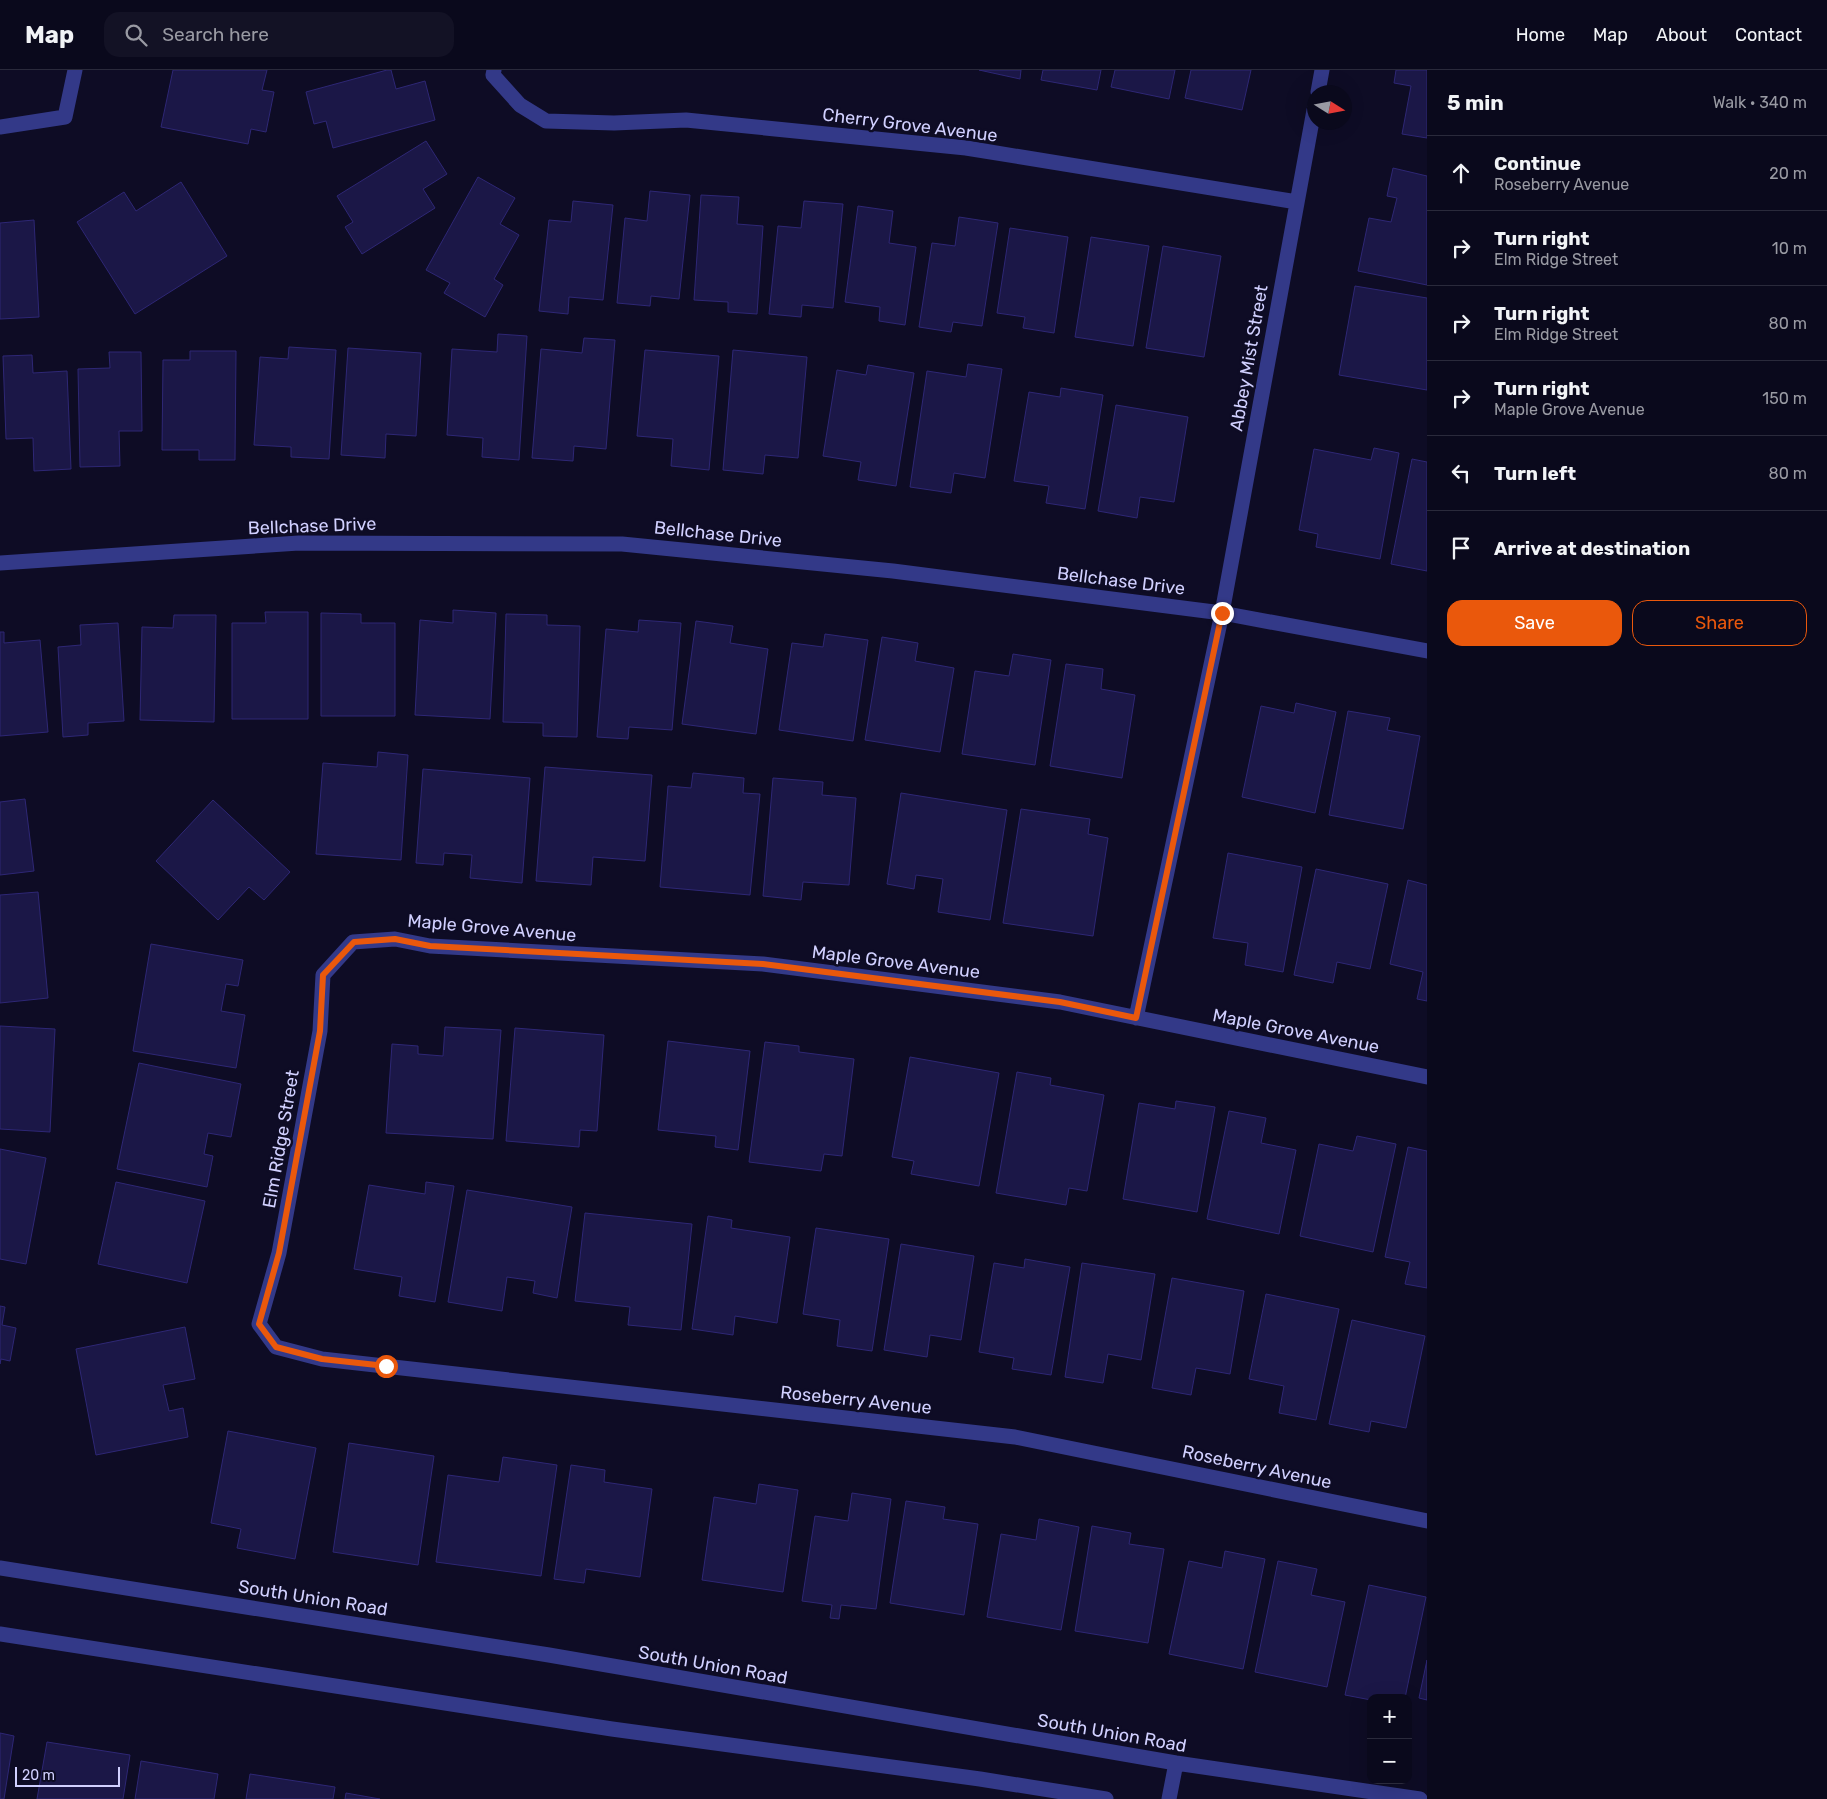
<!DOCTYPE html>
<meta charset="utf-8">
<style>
body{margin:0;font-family:Rubik,sans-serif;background:#131225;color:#f1f3f6}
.controls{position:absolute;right:15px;bottom:15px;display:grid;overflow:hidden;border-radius:10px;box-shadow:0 5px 20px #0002}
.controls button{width:45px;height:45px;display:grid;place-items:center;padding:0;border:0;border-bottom:1px solid #2a2a3b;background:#0a091c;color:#f1f3f6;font:25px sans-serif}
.compass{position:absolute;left:1307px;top:15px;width:45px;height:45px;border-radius:50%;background:#0a091c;box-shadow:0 5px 20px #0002;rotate:101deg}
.scale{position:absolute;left:15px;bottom:12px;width:105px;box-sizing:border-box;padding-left:5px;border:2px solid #d1d0ff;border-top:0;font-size:14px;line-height:18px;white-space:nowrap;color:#d1d0ff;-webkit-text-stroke:4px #0e0c25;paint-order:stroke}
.stop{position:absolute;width:15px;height:15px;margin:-11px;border:4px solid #ea580c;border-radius:50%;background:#fff}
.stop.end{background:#ea580c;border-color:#fff;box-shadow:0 1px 5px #0008}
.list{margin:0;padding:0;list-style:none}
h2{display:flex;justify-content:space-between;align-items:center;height:65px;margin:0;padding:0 20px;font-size:21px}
h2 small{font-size:16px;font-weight:400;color:#999aa3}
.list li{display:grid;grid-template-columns:32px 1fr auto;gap:15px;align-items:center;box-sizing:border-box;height:75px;padding:0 20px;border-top:1px solid #2a2a3b}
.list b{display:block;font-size:19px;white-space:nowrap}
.list p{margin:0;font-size:16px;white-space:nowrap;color:#999aa3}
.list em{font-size:16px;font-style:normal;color:#999aa3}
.actions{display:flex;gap:10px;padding:15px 20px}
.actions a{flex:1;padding:11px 0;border:1px solid #ea580c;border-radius:15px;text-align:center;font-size:18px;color:#ea580c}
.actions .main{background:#ea580c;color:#fff}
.icon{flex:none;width:28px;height:28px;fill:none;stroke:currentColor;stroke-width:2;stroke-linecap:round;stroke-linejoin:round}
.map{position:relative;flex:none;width:1427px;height:1729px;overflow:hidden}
header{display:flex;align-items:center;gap:30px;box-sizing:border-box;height:70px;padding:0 25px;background:#0a091c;border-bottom:1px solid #2a2a3b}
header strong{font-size:24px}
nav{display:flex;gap:28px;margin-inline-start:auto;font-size:18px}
.search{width:350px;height:45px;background:#131225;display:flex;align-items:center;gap:12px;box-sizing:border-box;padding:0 18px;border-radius:15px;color:#999aa3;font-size:19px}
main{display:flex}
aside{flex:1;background:#0a091c}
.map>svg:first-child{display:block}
.building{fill:#1b1747;stroke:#2e2775}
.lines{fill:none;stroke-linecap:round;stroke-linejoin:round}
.minor{stroke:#333988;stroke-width:15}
.route{stroke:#ea580c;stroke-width:6}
.labels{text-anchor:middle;stroke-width:5;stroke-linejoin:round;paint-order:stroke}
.street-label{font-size:18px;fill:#d1d0ff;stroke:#0e0c25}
</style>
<header>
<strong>Map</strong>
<div class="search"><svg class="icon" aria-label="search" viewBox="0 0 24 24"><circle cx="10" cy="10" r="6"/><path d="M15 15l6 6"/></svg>Search here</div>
<nav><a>Home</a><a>Map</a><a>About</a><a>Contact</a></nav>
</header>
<main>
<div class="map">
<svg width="1427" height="1729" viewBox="0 0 1427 1729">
<rect width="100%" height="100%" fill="#0e0c25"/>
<!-- building -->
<path class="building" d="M173,0H267L262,20L274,22L266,62L251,59L248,74L161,57Z
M387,0H391L396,19L425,11L435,50L333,78L326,51L314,54L306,22Z
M979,0H1021L1020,9Z
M1043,0H1101L1097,20L1041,10Z
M1115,0H1175L1169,29L1111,17Z
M1191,0H1251L1242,40L1185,28Z
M1396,0H1427V68L1402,64L1411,16L1394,13Z
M426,71L447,104L423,119L435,138L362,184L345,157L353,152L337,126Z
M1393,98L1427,106V215L1358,201L1369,148L1391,152L1397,128L1387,126Z
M478,107L515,128L500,154L519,165L494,209L503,215L485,247L444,223L450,213L426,200Z
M181,112L227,186L135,244L77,152L124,122L136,141Z
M650,121L690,125L679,229L651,226L650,236L617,233L625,148L647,151Z
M701,125L739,127L737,154L763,156L757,244L728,242V232L694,230Z
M573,131L613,135L603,230L569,227L568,244L539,241L549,150L571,152Z
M804,131L843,134L833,238L802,235L801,247L769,244L778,156L801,158Z
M858,136L893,141L889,173L916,177L905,255L879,251L880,237L845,232Z
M959,147L998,153L982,256L953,252L951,262L919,257L932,173L955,176Z
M34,150L39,247L0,249V153Z
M1010,158L1068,167L1054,263L1023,258L1025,247L997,243Z
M1091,167L1149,176L1133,276L1075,267Z
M1163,176L1221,186L1204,287L1146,278Z
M1355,216L1427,228V320L1339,305Z
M498,264L527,266L519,390L482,387L483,368L447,365L452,279L497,282Z
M584,268L615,270L606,379L574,376L573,391L532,388L541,279L582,283Z
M289,277L336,280L329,389L291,387V377L254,375L260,287L288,289Z
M348,278L421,283L416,366L386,364L385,388L341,385Z
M645,280L719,286L709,400L671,396L673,369L637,366Z
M733,280L807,287L798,388L765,385L763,404L723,400Z
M190,281H236L235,390H199V380H162L163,290H190Z
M109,282H141L142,361H119L120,396L80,397L78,299L110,298Z
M32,285L33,303L67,301L71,399L34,401L33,368L6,369L3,286Z
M968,294L1002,299L985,408L954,403L951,423L910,417L927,301L966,307Z
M868,295L914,303L896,416L858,410L861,392L823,386L837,300L866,305Z
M1061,318L1103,325L1085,439L1046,433L1049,416L1014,411L1029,322L1060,327Z
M1116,335L1188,347L1174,432L1140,427L1137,448L1098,441Z
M1374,378L1399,383L1380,489L1316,477L1318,464L1299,460L1314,379L1371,390Z
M1412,389L1427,392V501L1391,494Z
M453,540L496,543L490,649L415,645L420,550L453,553Z
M265,542H308V649H232V553H266Z
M321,543L361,544V553H395V646H321Z
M506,544L547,545V555L580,556L577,667L543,666V653L503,652Z
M174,545H216L214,652L140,650L142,557L173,558Z
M639,550L681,553L672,660L629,657L628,669L597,667L606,559L638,562Z
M696,551L733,556L730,573L768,579L756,664L682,654Z
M118,553L124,651L88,653V665L63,667L58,577L81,575L80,555Z
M0,562H4V573L40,570L48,662L0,666Z
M825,564L868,570L853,671L779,660L792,573L823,577Z
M882,567L918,573L915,591L954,598L940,682L865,670Z
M1013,584L1051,590L1035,695L962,684L975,601L1009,606Z
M1066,594L1103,599L1101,619L1135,625L1122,708L1050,696Z
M1296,633L1336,642L1315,743L1242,727L1261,636L1294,643Z
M1348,641L1390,648L1387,660L1420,666L1403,759L1329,745Z
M378,682L408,685L401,790L316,784L323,693L377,697Z
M545,697L652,705L645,791L593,787L591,815L536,811Z
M423,699L530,708L522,813L470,808L472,785L444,783L443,795L416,793Z
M693,703L744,708L743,723L760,724L750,825L660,817L668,716L691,718Z
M773,708L823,712L822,725L856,728L849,815L803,812L801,830L763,826Z
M901,723L1007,740L990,850L938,842L943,809L916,805L914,819L887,814Z
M25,729L34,801L0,805V732Z
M213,730L290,802L264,830L249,817L218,850L156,791Z
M1021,739L1090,749L1088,764L1108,768L1093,866L1003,853Z
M1228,783L1302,797L1283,902L1245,895L1248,873L1213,868Z
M1316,799L1388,814L1370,899L1337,892L1333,913L1294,905Z
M1408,810L1427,815V931L1417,929L1423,902L1390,894Z
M38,822L48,928L0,933V825Z
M151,874L243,890L238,916L226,914L221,941L245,945L236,998L133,981Z
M0,956L55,959L50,1062L0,1059Z
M445,957L501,960L493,1069L386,1063L392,974L418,976V984L443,986Z
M515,958L604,965L597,1061L580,1060L579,1077L506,1071Z
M668,971L750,981L738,1080L715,1077L716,1066L658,1060Z
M765,972L799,976V982L854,989L842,1086L824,1084L821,1101L749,1092Z
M910,987L999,1003L979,1116L911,1104L914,1091L892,1087Z
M139,993L241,1014L231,1067L208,1063L204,1084L213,1086L207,1117L117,1099Z
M1017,1002L1051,1008L1050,1015L1104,1025L1087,1121L1069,1118L1066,1135L996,1123Z
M1176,1031L1215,1037L1197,1142L1123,1129L1139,1033L1175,1039Z
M1229,1041L1266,1048L1261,1073L1296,1080L1279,1164L1207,1149Z
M1357,1066L1396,1074L1373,1182L1300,1166L1319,1074L1353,1081Z
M1408,1077L1427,1081V1218L1405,1214L1410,1192L1385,1187Z
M0,1079L46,1088L26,1194L0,1189Z
M116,1112L205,1131L187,1213L98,1194Z
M426,1112L454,1116L435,1232L399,1226L402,1207L354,1199L369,1115L425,1124Z
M467,1120L572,1137L557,1228L533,1223L535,1211L507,1207L502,1241L448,1232Z
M585,1143L692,1154L681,1260L628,1255L630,1237L575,1231Z
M708,1146L732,1150L731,1158L790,1167L777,1253L735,1246L733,1265L692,1259Z
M816,1158L889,1169L872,1281L837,1276L840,1250L803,1244Z
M901,1174L974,1186L961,1270L930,1265L927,1287L884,1280Z
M1025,1189L1070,1197L1051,1305L1012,1299L1014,1288L979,1282L994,1193L1024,1198Z
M1082,1193L1155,1204L1141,1290L1108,1284L1103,1313L1065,1307Z
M1172,1208L1244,1221L1230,1304L1196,1298L1191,1325L1152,1318Z
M1266,1224L1339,1239L1316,1350L1279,1343L1284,1316L1249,1309Z
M0,1236L5,1237L2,1255L16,1258L10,1291L1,1289L0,1294Z
M1352,1250L1425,1266L1406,1358L1371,1351L1369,1362L1329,1354Z
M185,1257L195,1309L163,1315L169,1341L183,1338L188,1367L96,1385L76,1279Z
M228,1361L316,1378L295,1489L237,1478L241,1459L211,1453Z
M349,1373L434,1386L418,1495L333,1482Z
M503,1387L557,1395L541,1506L436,1492L448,1405L499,1412Z
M571,1395L605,1400L604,1412L652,1419L640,1507L586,1499L584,1513L554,1509Z
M759,1414L798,1420L783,1522L702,1510L714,1427L756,1434Z
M852,1423L891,1429L876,1539L841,1535L839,1549L830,1548L832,1535L802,1531L815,1446L848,1451Z
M906,1431L945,1437L943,1449L978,1454L964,1545L890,1533Z
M1039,1449L1079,1457L1061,1560L987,1547L1001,1464L1036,1470Z
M1092,1456L1131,1463L1129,1474L1164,1479L1148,1573L1075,1561Z
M1225,1481L1265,1489L1243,1599L1169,1584L1189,1491L1222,1498Z
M1278,1491L1317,1499L1311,1525L1345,1532L1327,1617L1255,1602Z
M1369,1515L1426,1527L1405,1628H1371V1630L1345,1625Z
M1427,1590V1630L1419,1628Z
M0,1663L14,1666L4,1729H0Z
M47,1672L130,1685L123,1729H37Z
M141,1691L218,1704L214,1729H135Z
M250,1704L335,1717L333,1729H246Z
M346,1723L380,1729H345Z"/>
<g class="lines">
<!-- minor -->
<path class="minor" d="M494,0L493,5L520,35L546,51L614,53L686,50L966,78L1297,132
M1318,22L1322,0
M0,57L65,47L75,0
M0,493L299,473L622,474L893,501L1222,543L1427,581
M1136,948L1222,543L1314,40
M1427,1007L1060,932L763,894L430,876L395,869L353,872L323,905L320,961L279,1183L259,1254L276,1277L322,1289L1015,1367L1427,1451
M0,1498L549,1585L1176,1693L1420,1729
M0,1564L612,1659L980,1709L1106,1729
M1169,1729L1176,1693"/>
</g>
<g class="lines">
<!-- route -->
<path class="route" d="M386,1296L322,1289L276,1277L259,1254L279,1183L320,961L323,905L354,872L395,869L430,876L763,894L1060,932L1136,948L1222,543"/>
</g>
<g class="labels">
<!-- street labels -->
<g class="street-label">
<text transform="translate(910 55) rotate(7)" y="6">Cherry Grove Avenue</text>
<text transform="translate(1249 288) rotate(-80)" y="6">Abbey Mist Street</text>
<text transform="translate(312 456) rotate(-2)" y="6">Bellchase Drive</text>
<text transform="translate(718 464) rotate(6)" y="6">Bellchase Drive</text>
<text transform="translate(1121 511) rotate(7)" y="6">Bellchase Drive</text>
<text transform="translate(492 858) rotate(5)" y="6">Maple Grove Avenue</text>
<text transform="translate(896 892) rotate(7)" y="6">Maple Grove Avenue</text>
<text transform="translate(1296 961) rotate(11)" y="6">Maple Grove Avenue</text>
<text transform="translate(281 1069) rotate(-80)" y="6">Elm Ridge Street</text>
<text transform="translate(856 1330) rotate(6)" y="6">Roseberry Avenue</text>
<text transform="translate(1257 1397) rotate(12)" y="6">Roseberry Avenue</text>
<text transform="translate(313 1528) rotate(9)" y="6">South Union Road</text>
<text transform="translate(713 1595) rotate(10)" y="6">South Union Road</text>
<text transform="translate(1112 1663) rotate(10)" y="6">South Union Road</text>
</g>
</g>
</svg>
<div class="controls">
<button>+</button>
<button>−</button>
</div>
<svg class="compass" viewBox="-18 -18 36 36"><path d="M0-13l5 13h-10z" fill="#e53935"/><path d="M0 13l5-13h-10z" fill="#999aa3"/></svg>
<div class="scale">20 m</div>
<div class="stop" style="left:386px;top:1296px"></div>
<div class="stop end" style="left:1222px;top:543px"></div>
</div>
<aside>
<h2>5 min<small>Walk · 340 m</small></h2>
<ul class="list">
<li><svg class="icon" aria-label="ahead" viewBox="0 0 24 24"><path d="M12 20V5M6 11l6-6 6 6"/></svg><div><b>Continue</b><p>Roseberry Avenue</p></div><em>20 m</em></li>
<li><svg class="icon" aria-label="right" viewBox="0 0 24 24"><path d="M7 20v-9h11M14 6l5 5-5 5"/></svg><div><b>Turn right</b><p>Elm Ridge Street</p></div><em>10 m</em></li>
<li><svg class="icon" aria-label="right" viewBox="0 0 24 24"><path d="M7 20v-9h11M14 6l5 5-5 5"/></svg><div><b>Turn right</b><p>Elm Ridge Street</p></div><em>80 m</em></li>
<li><svg class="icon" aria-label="right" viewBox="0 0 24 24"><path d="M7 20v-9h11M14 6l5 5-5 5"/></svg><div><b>Turn right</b><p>Maple Grove Avenue</p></div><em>150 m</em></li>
<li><svg class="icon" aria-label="left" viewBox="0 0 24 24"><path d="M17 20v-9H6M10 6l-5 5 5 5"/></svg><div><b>Turn left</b></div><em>80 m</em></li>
<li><svg class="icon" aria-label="arrive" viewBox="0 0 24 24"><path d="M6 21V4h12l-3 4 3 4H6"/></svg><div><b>Arrive at destination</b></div></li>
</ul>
<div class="actions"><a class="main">Save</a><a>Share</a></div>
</aside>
</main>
